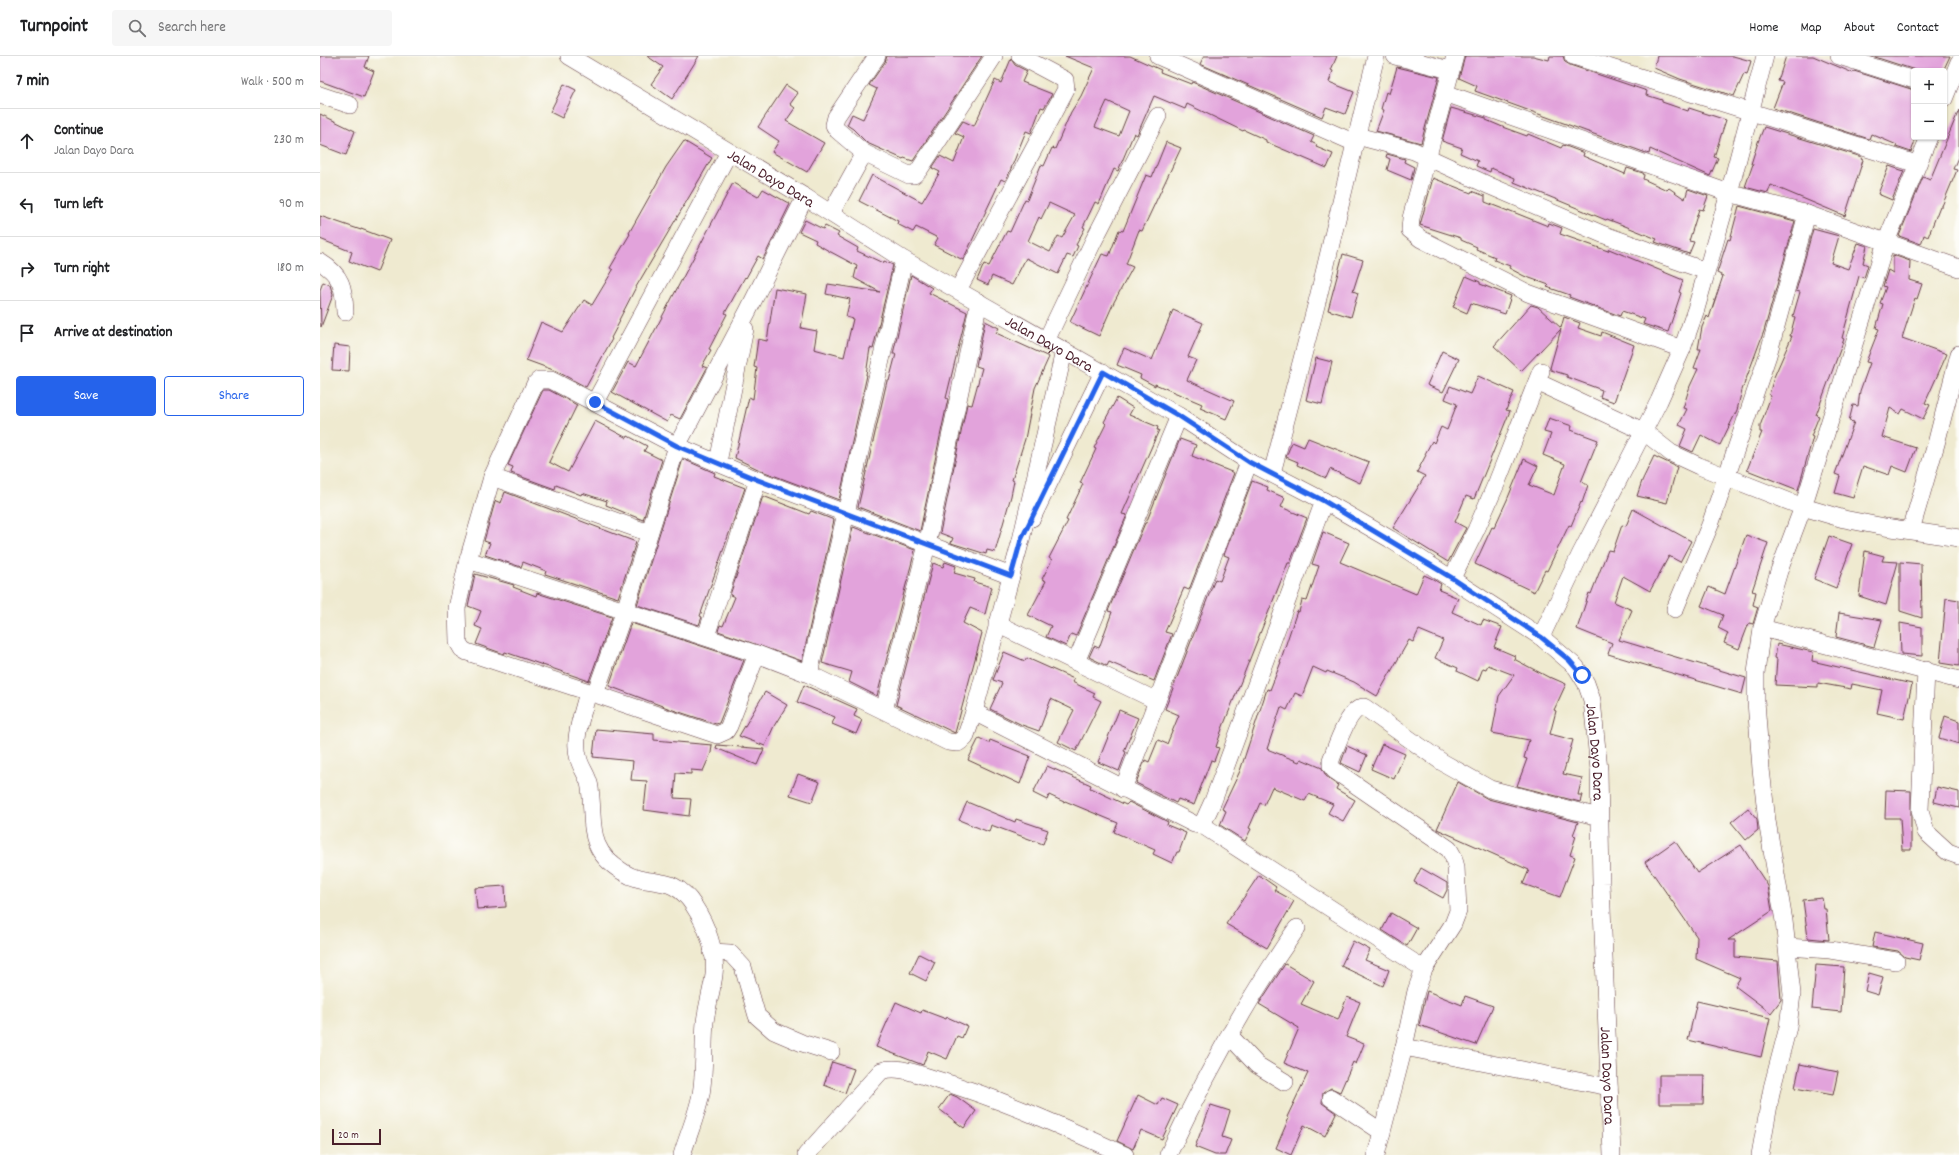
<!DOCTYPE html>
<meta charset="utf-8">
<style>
body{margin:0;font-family:Dekko,sans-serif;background:#f6f6f6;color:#202124}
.controls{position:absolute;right:12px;top:12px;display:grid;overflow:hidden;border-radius:4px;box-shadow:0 1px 3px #0004}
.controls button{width:36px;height:36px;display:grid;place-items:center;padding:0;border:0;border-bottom:1px solid #e0e0e0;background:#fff;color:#202124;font:20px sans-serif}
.scale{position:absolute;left:12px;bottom:10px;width:49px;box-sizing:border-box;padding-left:4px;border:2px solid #4a1f2b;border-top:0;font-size:11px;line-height:14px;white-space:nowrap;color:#4a1f2b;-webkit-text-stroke:3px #fdfcf7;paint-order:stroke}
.stop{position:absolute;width:12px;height:12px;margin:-9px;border:3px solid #2563eb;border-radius:50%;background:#fff}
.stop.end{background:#2563eb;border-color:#fff;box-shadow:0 1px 4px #0008}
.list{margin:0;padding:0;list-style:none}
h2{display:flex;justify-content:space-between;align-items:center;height:52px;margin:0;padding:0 16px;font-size:17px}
h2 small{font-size:13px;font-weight:400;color:#757577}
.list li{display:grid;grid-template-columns:26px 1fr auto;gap:12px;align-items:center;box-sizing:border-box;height:64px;padding:0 16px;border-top:1px solid #e0e0e0}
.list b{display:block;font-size:15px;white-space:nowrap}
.list p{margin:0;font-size:13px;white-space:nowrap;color:#757577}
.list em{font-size:13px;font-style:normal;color:#757577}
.actions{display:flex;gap:8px;padding:12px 16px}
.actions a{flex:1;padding:9px 0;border:1px solid #2563eb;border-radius:4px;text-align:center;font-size:14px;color:#2563eb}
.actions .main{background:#2563eb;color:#fff}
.icon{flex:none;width:22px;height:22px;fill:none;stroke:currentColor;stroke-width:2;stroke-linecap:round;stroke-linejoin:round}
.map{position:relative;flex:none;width:1639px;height:1099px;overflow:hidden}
header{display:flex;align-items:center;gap:24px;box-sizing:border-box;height:56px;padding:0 20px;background:#fff;border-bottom:1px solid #e0e0e0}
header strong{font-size:19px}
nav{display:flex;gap:22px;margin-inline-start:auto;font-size:14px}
.search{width:280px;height:36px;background:#f6f6f6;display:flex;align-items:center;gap:10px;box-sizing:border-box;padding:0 14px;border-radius:4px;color:#757577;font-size:15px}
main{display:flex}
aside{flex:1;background:#fff}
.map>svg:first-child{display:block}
.building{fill:#e2a3db;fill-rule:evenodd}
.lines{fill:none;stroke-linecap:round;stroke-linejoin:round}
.minor-casing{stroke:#633d44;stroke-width:18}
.minor{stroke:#fff;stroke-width:17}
.route{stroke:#2563eb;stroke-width:5}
.labels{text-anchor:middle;stroke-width:3;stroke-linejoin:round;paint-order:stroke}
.street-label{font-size:16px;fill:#4a1f2b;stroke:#fdfcf7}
</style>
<header>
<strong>Turnpoint</strong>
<div class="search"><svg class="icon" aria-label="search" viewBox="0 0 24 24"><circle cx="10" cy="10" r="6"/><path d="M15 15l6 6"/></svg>Search here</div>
<nav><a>Home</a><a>Map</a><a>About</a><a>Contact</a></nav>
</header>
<main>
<aside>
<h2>7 min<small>Walk · 500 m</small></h2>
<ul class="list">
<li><svg class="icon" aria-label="ahead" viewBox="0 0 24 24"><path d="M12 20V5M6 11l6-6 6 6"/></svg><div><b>Continue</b><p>Jalan Dayo Dara</p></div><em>230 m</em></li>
<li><svg class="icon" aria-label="left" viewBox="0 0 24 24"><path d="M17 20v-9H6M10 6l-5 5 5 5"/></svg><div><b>Turn left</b></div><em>90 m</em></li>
<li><svg class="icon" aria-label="right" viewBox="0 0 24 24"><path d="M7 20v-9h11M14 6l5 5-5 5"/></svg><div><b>Turn right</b></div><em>180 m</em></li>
<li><svg class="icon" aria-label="arrive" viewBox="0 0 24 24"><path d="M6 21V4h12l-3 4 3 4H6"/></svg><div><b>Arrive at destination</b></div></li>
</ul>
<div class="actions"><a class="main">Save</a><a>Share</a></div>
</aside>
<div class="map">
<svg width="1639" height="1099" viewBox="0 0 1639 1099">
<rect width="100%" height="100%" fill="#fdfcf7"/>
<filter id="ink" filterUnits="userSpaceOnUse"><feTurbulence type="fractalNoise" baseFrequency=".025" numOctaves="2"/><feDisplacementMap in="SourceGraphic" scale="8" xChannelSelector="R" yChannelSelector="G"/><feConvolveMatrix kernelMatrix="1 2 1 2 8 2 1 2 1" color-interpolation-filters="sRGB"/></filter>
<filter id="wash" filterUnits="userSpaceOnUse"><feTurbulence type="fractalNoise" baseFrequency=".012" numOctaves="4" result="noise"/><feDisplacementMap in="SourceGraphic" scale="16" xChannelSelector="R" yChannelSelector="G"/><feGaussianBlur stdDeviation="0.9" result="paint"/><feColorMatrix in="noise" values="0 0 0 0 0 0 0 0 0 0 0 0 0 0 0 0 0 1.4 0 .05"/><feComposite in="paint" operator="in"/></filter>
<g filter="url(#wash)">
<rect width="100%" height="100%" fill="#efead0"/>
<g id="blocks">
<!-- building -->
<path class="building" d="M0,0H49L45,11L54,15L44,41L0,25Z
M327,0H379L352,43L331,28L343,11Z
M567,0H662L593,105L584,102L583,103L547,87L533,73L527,69L532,58L543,63L557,33L549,29L565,6Z
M745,0H810L841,14L840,16L871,28L872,26L994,80L991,86L997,89L996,91L1013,98L1007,112L946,86V84L924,74L923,75L867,48L865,53L834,40L817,79L814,77L798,115L794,113L779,148L775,146L763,171L765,172L756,189L758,190L753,201L747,199L738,218L706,202L692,229L672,220L668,229L657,224L664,208L669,210L687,175L690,176L705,143L707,144L721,109L724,110L732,92L735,93L751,56L761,40L774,12ZM787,45L809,55L799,80L775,71ZM729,147L755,159L742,182L738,180L730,196L708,185L719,161L721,163Z
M884,0H1017L1011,14L1013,15L1009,26L1034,36L1025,58L1006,51L1002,61L880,8Z
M1145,0H1213L1229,4L1230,0H1243L1245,6L1250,9L1327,35L1326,39L1342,44V46L1368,55L1369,52L1406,64L1394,101L1398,102L1390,120L1330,93L1329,98L1155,35L1157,30L1139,22Z
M1337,0H1413L1431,5L1427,19L1424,18L1414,40L1360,23L1334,12Z
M1466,0H1493L1533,17L1534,15L1594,34V88L1591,96L1576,91L1577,89L1551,78L1549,83L1453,52L1463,26L1458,25Z
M1552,0H1630L1623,15H1598Z
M691,3L695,9L707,15L702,26L732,38L724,52L721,51L711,77L706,75L688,120L685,125L681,123L643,204L614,189L618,182L596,171L593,176L577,168L578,165L539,145L552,119L602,146L620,116L612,112L620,100L634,107L644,81L635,77L643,65L654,70L675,24L681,27Z
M1077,11L1119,21L1101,87L1056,75L1064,54L1061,53L1066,36L1069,38Z
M244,28L256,34L242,62L230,56Z
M466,29L478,37L470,48L475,52L466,65L504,87L487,116L452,96L459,85L438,71Z
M1131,52L1166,62V64L1185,72L1207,80L1208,78L1241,92L1243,89L1264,97L1263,100L1305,118L1307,112L1323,117L1324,119L1323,123L1347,134L1349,132L1365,143L1368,133L1388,140L1383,154L1379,153L1369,185L1374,186L1369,198L1335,186L1337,183L1300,168L1287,163L1286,164L1194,126L1195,122L1171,112L1170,116L1156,110L1158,105L1140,97L1142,92L1122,85Z
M1639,54V99L1633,113L1637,114L1622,150H1620L1608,181L1604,179L1601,188L1579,180L1603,121L1610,124Z
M0,58L35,75L26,99L0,89Z
M1444,71L1542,101L1541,103L1543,104L1525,160L1451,129L1448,137L1425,131L1433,108H1431L1438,86Z
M364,85L392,102L316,231L299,264L300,265L291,282L292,283L266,331L236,315L206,304L221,266L243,276L264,244L272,249L293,214L290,212L310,178L309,177L346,111Z
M846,86L861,92L822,175L819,174L806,208L813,211L794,246L779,280L750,266L782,198L789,200L799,174L803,175L826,119L832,121Z
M1067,98L1085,103L1084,106L1094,111L1091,124L1067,114L1070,103L1066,101Z
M1569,110L1584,115L1572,144L1558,138Z
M1113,122L1151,137L1152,135L1165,140V146L1188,155V154L1228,170L1229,167L1242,172L1240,178L1288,195L1289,193L1363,224L1359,236L1361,237L1348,276L1323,268L1325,263L1302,255L1300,260L1249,241L1250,239L1227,231L1229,229L1204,220L1189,212L1190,210L1174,204L1175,201L1156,193L1157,191L1141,184V182L1100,169Z
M413,127L438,141L443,133L470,148L443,203L438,200L426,222L425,221L405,257L407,258L389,293L391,294L382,310L387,312L360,363L351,359L347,366L292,336L308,306L316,310Z
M1419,150L1475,165L1444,275L1422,334L1417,354L1400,389L1381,379L1373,396L1360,390L1367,373L1359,369L1367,353L1363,352L1370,330L1378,313L1374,312L1381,293H1378L1382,271L1387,260L1389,262L1403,220L1397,217L1408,183L1410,184Z
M0,160L41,174V173L70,184L57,216L29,205L32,196L0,183Z
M485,164L503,173L505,170L519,177L517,180L538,192L537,195L563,207L564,205L573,209L553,293L550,292L546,319H547L519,444L442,415L415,402L429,341L433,343L437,312L434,311L438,283L447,285L455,232L487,238L481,272L497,275L494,293L524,301L533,263L526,261L530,243L506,238L508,228L560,236L534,222L537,210L509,195L495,187L496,184L479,176Z
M1493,173L1519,180L1511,207L1528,213L1538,187L1547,190L1543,207L1548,209L1544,222L1539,220L1522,282L1524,283L1496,359L1499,360L1491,380L1493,381L1478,434L1427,414L1442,376H1440V370L1451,340L1449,339L1454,321L1472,280H1470L1475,261L1473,260L1480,236L1476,235Z
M1023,198L1043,204L1033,235L1038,237L1031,261L1008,254Z
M1573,199L1590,205L1589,224L1602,228L1597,243L1595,242L1582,282L1627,298L1605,347L1610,349L1603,363L1583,353L1580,358L1570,352L1562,381L1596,392L1587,416L1572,410L1569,419L1543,410L1533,442L1515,437L1520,420L1515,418L1534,366L1529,365L1533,349L1538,350L1540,335L1550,307L1546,306L1559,273L1556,272L1563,248L1560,247L1566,231L1563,230L1568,214L1573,217Z
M591,219L612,232L609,237L647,256L626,342L628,343L600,475L538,451L567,325H569L576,298H573Z
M1146,220L1160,226V228L1191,240L1185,258L1151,247L1147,257L1133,251Z
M3,226L10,229L13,239L1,271L0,234Z
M1211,249L1218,251L1241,272L1244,261L1260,267L1258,272L1281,280L1282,276L1314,289L1294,346L1280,341L1282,334L1247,321V319L1231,314L1230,312L1241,273L1201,315L1174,290Z
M853,254L883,267L868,301L876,304L867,324L914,345L906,363L880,352L882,348L835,328V330L820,322L821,319L797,309L804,292L832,304Z
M665,265L679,272L676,277L729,301L715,332L705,383L692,424L694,425L691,440L675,496L667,494L666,498L631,487L633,482L620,477L647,348L652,349L662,312L656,310Z
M14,289L30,291L29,315L12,314Z
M1122,295L1139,303L1123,336L1107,329Z
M996,302L1012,306L1002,348L986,344Z
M1158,320L1194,336L1186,354L1190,355L1154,443L1146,440L1135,466L1146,472L1128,506L1073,472L1105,420L1097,416L1106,399L1105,398L1112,385L1114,387L1121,371L1127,374L1137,348L1125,343L1130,330L1150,338Z
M223,334H229L257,349L229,406L248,416L275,365L307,382L308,380L327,390L324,395L342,404L323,464L286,449L287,445L262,437L261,439L236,429L235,433L191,417L193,411L188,409Z
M797,342L813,352L809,359L838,371L837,374H839L802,458L807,459L756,580L751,578L746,590L726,581L731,570L708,559L726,525L722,523L732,504L729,502L748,465L746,464L763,428L760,427L776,393L774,392L786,368L784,366Z
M1229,362L1252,370L1251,374L1278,384L1261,426L1268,429L1262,447L1261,446L1251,470L1249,469L1227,515L1225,514L1214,536L1155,508L1172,471L1174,472L1187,444L1204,403L1218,410L1209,429L1234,439L1245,408L1223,399L1231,378L1224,376Z
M988,382L1049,406L1040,427L1010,413L1006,422L977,409L978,406L966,401L972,386L984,391Z
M860,383L876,389L872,400L914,417L869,534L864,532L845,576L852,578L834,625L789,606L787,610L769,601L774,590L779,592L792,556L788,555L825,467H826Z
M1334,400L1357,411L1347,447L1317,440L1322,425Z
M363,403L395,417L394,420L425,432L380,560L382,561L379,569L317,549Z
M932,425L948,431L947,434L965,442L961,451L987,462L970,507H968L902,673L896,691L899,692L894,705L891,704L874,749L858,743L856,747L816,727L825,704L829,706L838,684L847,688L859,659L845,653L895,523L900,525L909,501L904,499Z
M185,436L316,486L298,542L225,518L226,515L203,506L201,511L165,499L170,487L164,485L175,446L176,445L181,447Z
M443,440L489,458L491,455L514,464L482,605L398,575L400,569L403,570L415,541L410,539Z
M1313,453L1371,485L1360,506L1349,500L1330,535L1303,520L1294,546L1312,554L1299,584L1426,622L1422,638L1288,598L1292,587L1257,573L1269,537L1271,538L1288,494L1293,495L1302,469L1306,470Z
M533,471L595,494L557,640L529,626L532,616L502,607Z
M1003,476L1029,487L1020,506L1096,538L1104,519L1113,523L1121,528L1119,534L1138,542L1132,556L1161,569L1163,564L1182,571L1174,591L1195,600L1194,603L1230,622V621L1246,628L1234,654L1236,655L1230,678L1253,684L1243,718L1262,722L1258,739H1262L1260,746L1197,730L1207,703L1204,702L1209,684L1172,677L1179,640L1194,619L1168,609L1166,613L1163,612L1158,625L1137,615L1138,612L1115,602L1123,584L1099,574L1093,586L1089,584L1057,640L1034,626L1007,615L1006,617L993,611L982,640L975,637L967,654L961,651L947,693L979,706L981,703L1002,712L1006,720L1018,729L1016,733L1035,744L1023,765L1008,757L1013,748L989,738L985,745L952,731L944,749L940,747L929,772L931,773L925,785L900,769L906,755L902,753L920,715L947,633L950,634L961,606H960L977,555L979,556L982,544L987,545L999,510L992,508Z
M1426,479L1448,487L1432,535L1436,536L1433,549L1438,551L1433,568L1429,567L1419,593L1404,587L1408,577L1398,572L1403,559L1381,550L1389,531L1405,538Z
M1509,480L1532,488L1516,532L1494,523Z
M1545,495L1564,500L1562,505L1578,506L1566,549L1539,540Z
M625,506L636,510L634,517L655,523L654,526L672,531L665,558L650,552L643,567L662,577L635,677L576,649L613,507L623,511Z
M1580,506L1601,508L1602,562L1580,555Z
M155,518L194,529L193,531L216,540L217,537L292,561L269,625L185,596L184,598L156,588L162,573L155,570L161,555L148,550Z
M1626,542L1639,544V610L1620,607Z
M1519,557L1562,564L1554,591L1516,581Z
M311,567L424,604L399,667L396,668L353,654L289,630Z
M1580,567L1602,571V600L1581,598Z
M1457,588L1493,596L1492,605L1592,628L1584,663L1557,657L1562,634L1532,628L1531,633L1498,627V631L1455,629L1457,603L1455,602Z
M684,596L705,605L707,602L754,623L752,626L775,637L773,641L781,645L756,695L738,686L754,654L731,643L719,675L702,669L670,653L682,627L673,624Z
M484,629L537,653L534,660L542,664L536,678L512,668L515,661L477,646Z
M445,636L467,649L454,670L445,690L419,680Z
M799,654L818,662L804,695L806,696L799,715L778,706Z
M1625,660L1639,665V688L1619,682Z
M276,673L334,678V684L392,689L391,697L383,715L371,714V718L356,717L354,742L371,743L369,760L324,754L327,725L311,724L313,705L273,701Z
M659,682L669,687L670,684L710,700L700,728L648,704Z
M1062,688L1085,698L1074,723L1051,713Z
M397,689L444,693L437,709L396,692Z
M1027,690L1047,699L1040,716L1021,707Z
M727,710L771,729L770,732L806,749L809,746L848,766L847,769L866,777L859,796H857L852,807L833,798L835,794L794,776L798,767L745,745L744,746L729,739L727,744L713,737Z
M478,718L500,726L492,746L470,739Z
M1138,726L1168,743L1258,766L1253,779L1256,780L1250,799L1255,801L1240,841L1203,828L1209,814L1117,773Z
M1617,731L1639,736V752L1614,746Z
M1566,734L1591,735V794H1582L1580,762H1565Z
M647,746L695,766L696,763L728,774L723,788L671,769L669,776L639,764Z
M1428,752L1437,763L1438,774L1426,784L1411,766Z
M1355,785L1377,817L1421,789L1448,830L1452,855L1408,884H1415V901L1458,905L1461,944L1451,957L1415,930L1420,922L1376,903L1377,881L1325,806Z
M1101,812L1127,827V834L1123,842L1094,826Z
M939,819L956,831L954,834L974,845L947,892L906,868Z
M185,830L186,851L157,853L155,832Z
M1502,842L1504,853H1506L1509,884L1488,882L1483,844Z
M1071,857L1097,872L1087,890L1062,874Z
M1555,876L1603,887L1599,904L1585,901L1578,895L1552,891Z
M1033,885L1050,894L1045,904L1069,914L1063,930L1021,910Z
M599,898L615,906L606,925L590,917Z
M965,908L994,925L981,948L1018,964L1027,941L1040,946L1026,981L1044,988L1036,1008L1033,1006L1020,1036L1011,1032L1003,1037L1002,1047L1016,1057L1005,1080L984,1069L971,1099L956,1092L969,1062L967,1061L988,1017L964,1007L979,972L939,948Z
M1496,909L1524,911L1521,956L1492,953Z
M1549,917L1563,921L1558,939L1545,935Z
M1107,935L1142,949L1145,940L1173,950L1156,989L1099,969Z
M1377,945L1450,962L1441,1001L1368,984Z
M576,946L601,957L602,954L626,963L627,961L647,970L642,982L637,980L627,1003L608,995L603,1009L556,991Z
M512,1006L534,1013L525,1037L504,1029Z
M1480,1008L1518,1016L1513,1039L1475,1032Z
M1339,1019H1384L1383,1048H1339Z
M630,1038L637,1041L656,1055L644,1072L619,1053Z
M818,1039L838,1049L842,1042L858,1049L842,1083L821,1074L813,1093L797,1085Z
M891,1049L910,1055L902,1081L911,1084L905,1099H895L875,1091Z"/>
</g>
</g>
<g filter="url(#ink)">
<use href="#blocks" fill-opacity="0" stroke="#633d44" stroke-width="1"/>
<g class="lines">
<defs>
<g id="minor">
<path id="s1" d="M249,0L485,141L584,204L859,360L929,406L1004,445L1070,483L1221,581L1256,611L1266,627L1272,644L1279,714L1281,827L1292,1099"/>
<path d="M838,0L1035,87"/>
<path d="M1075,0L1130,14"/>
<path d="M1135,0L1091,162L1090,174L1101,183L1208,237L1362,293"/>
<path d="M1253,0L1597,108"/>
<path d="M1519,0L1594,24"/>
<path d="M1125,37L1409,137L1487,158L1639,212"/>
<path d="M0,39L30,49"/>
<path d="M1624,43L1639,6"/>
<path d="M1037,80L1094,95L1170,130L1282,178L1386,215"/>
<path d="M544,97L589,119H594L599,114L674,0"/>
<path d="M485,141L428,255L357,390L305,554L275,638L147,596L142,593L138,586L137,552L148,504L172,421L215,328L219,324H231L357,390L438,424L691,520L701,484L744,295"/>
<path d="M511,157L544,97L517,74L514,69L516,61L557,0"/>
<path d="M0,206C22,219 24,232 25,256"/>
<path d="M638,234L746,33L745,24L700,0"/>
<path d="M726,285L773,186L838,60"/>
<path d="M1217,326L1323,375L1351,397L1379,410L1483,451L1524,463L1565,471L1639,482"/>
<path d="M275,346L409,96"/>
<path d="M398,406L425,273"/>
<path d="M952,417L998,242L1056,0"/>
<path d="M172,421L329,477"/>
<path d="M712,462L783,316"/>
<path d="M1591,474L1616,388L1639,298"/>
<path d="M148,504L437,598L489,618L628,686L638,687L645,682L654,656L691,520"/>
<path d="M1132,522L1156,474L1177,426L1221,315"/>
<path d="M1355,553L1390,469L1448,299L1487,158"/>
<path d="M677,568L837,645"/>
<path d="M1442,572L1639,624"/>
<path d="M386,580L438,424"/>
<path d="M1221,581L1260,499L1339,345L1362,293L1376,253L1409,137L1445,0"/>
<path d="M756,606L859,360"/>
<path d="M1606,614L1600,754L1606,776L1628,796L1639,800"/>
<path d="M489,618L584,204"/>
<path d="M268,636C263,657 252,683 259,704C262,714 269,721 270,732C275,768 265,793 303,816C329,833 352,815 374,850C386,868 397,896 394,919C392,934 387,950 385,966C383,990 385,1015 381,1038C377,1059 368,1079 362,1099"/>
<path d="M275,638L397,679L406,675L409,670L437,598"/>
<path d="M564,654L607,489L659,246"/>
<path d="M654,656L874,768L882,769L893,745L1004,445"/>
<path d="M803,733L929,406"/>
<path d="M1279,761L1170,733L1122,706L1044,651C1029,651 1016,691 1011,704V710L1014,714L1129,793L1133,800L1136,811L1138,855L1133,868L1104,913L1096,935L1084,991L1289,1031"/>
<path d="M882,769L1104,913"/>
<path d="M1468,891L1510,894L1576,905"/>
<path d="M392,896L410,897L423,911L437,960L454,975L482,987L511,996"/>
<path d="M909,979L937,1009L965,1026"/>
<path d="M1011,1042L1062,1076"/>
<path d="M486,1099L561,1015C578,1009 597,1018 614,1023C680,1042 743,1071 805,1099"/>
<path d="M848,1099C885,1020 927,943 977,872"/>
<path d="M1056,1099L1084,991"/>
<path d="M1440,1099L1452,1032L1468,971L1472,938L1464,865L1447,765L1441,713L1436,645V617L1442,572L1459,515L1483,451L1566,186L1609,81"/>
</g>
</defs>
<!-- minor casing -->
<use href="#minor" class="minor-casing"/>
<!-- minor -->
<use href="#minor" class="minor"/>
</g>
</g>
<g class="lines" filter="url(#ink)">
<!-- route -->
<path class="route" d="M275,346L357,390L438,424L691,520L701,484L783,316L859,360L929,406L1004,445L1132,522L1221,581L1249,604L1262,619"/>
</g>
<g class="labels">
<!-- street labels -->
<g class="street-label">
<text dy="6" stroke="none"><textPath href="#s1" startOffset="236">Jalan Dayo Dara</textPath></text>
<text dy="6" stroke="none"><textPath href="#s1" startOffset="560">Jalan Dayo Dara</textPath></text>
<text dy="6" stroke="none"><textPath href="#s1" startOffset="1268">Jalan Dayo Dara</textPath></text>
<text dy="6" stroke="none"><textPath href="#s1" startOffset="1592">Jalan Dayo Dara</textPath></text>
</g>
</g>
</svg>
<div class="controls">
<button>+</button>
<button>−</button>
</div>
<div class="scale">20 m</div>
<div class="stop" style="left:1262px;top:619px"></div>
<div class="stop end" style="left:275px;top:346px"></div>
</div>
</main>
